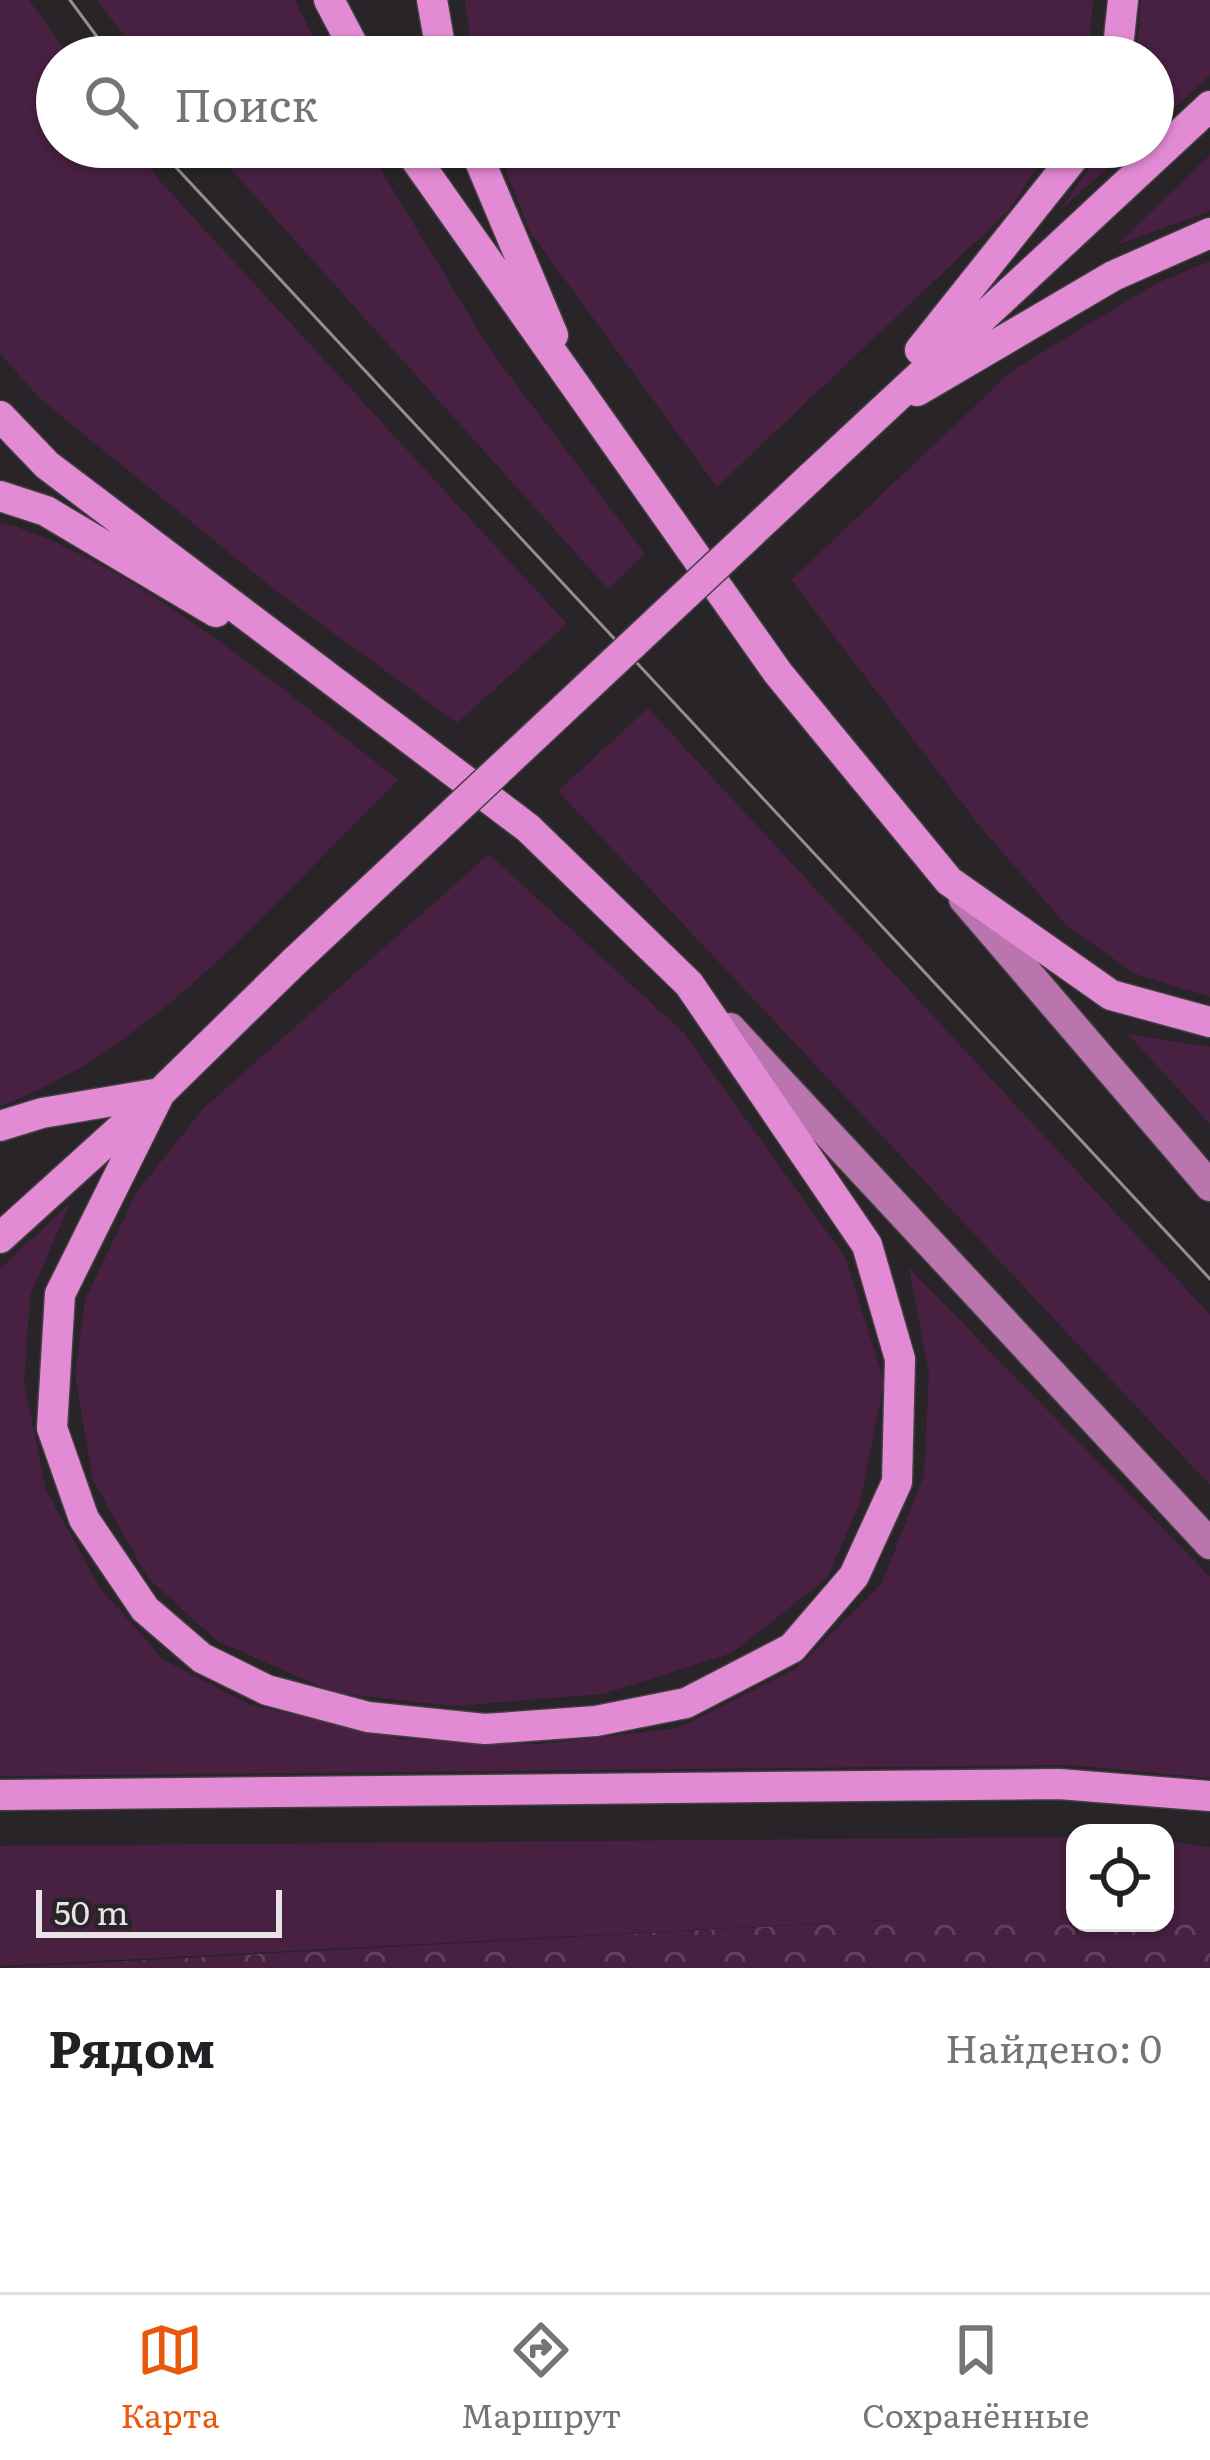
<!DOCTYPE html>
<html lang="ru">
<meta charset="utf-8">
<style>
body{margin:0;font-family:Literata,serif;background:#f6f6f6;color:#202124}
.controls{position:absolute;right:36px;bottom:36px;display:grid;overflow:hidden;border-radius:24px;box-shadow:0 3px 9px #0004}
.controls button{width:108px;height:108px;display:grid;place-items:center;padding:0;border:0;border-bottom:3px solid #e0e0e0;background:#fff;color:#202124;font:60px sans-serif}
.scale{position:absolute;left:36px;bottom:30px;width:246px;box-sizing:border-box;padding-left:12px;border:6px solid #e7e3e6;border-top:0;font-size:33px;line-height:42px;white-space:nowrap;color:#e7e3e6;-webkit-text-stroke:9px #292428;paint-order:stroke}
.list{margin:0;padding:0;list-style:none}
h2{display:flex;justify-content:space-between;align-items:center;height:156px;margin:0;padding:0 48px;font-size:51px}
h2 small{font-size:39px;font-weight:400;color:#757577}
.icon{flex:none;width:66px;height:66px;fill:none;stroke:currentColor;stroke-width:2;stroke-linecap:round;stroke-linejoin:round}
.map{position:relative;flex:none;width:1210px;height:1968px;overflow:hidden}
.search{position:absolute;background:#fff;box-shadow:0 3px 9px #0004;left:36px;right:36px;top:36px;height:132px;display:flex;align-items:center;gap:30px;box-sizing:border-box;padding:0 42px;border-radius:66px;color:#757577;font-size:45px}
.sheet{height:324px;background:#fff}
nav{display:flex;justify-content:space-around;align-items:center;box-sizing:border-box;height:168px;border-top:3px solid #e0e0e0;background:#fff;font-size:33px;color:#757577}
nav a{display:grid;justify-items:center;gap:6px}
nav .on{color:#ea580c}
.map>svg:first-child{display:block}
.grass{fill:#482042}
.forest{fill:url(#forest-crowns)}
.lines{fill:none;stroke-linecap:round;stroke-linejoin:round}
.secondary-casing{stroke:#443f43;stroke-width:33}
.primary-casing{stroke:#443f43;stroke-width:33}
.secondary{stroke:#ba75ae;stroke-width:30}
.primary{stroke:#e38ad5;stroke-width:30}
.tram{stroke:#938f92;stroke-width:3}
.primary-bridge-casing{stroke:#443f43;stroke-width:33;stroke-linecap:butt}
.primary-bridge{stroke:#e38ad5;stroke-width:30}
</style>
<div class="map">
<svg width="1210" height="1968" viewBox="0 0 1210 1968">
<defs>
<pattern id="forest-crowns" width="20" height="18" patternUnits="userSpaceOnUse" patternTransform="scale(3)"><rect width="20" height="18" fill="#482042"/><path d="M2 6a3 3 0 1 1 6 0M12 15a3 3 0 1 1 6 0" fill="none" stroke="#62405d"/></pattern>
</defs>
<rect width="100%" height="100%" fill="#292428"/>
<!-- grass -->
<path class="grass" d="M0,0H29L70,57H57V147H135L159,180L567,624L457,723L280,594L39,398L0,353Z
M97,0H295L323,57H140Z
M465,0H1093L1088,57H472Z
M1141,0H1210V75L1153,128V57H1136Z
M211,147H367L491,351L645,554L608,589Z
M497,147H1051L1009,210L717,487L530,232Z
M1104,147H1131L1060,210Z
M1210,155V211L1117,245Z
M1210,261V997L1135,974L1066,925L982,829L791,580L1013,370L1155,284Z
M0,522C130,558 291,696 398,780C282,893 155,1050 0,1106Z
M648,708L1210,1315V1485L558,791Z
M489,854L684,1033L846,1259L884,1382L860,1503L827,1578L732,1653L603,1694L453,1706L336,1693L217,1641L148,1578L93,1480L75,1375L85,1300L136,1193L203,1109Z
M1128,1034L1210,1047V1124Z
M70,1203L30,1296L24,1382L46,1490L100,1588L164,1660L249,1704L400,1739L539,1744L678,1728L797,1668L882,1583L924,1475L929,1375L909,1268L1210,1577V1778L1070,1765L0,1776V1269Z
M1075,1837V1910L0,1966V1846Z
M1165,1841L1210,1847V1925L1165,1919Z"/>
<!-- forest -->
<path class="forest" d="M1075,1910V1923L1165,1919L1210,1925V1968H0Z"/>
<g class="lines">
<defs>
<path id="secondary" d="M964,899L1210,1186
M730,1028L1210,1544"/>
<path id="primary" d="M329,0L359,57
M432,0L442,57
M1117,57L1123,0
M407,147L778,673L949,881L1111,995L1210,1022
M474,147L553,335
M920,350L1082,147
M917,391L1113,276L1210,233
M0,416L47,465L528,828L689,984L867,1245L900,1359L897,1482L854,1576L792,1648L686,1703L596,1721L485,1729L368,1717L267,1690L202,1658L145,1609L84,1519L52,1428L60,1294L160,1093
M811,477L1210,106
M0,496L46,511L216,612
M0,1126L42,1113L160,1093
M0,1238L160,1093L295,961
M0,1795L1059,1784L1210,1796"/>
</defs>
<!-- secondary casing -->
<use href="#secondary" class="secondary-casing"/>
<!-- primary casing -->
<use href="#primary" class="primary-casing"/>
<!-- secondary -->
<use href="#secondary" class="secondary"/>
<!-- primary -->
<use href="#primary" class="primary"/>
<!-- tram -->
<path class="tram" d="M70,0L112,57
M157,147L1210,1279"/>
<defs>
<path id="primary-bridge" d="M295,961L811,477"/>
</defs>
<!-- primary-bridge casing -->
<use href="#primary-bridge" class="primary-bridge-casing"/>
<!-- primary-bridge -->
<use href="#primary-bridge" class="primary-bridge"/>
</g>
</svg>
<div class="controls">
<button><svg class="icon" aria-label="locate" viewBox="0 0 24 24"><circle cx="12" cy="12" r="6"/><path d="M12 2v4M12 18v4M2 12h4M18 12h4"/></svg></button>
</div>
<div class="scale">50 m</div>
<div class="search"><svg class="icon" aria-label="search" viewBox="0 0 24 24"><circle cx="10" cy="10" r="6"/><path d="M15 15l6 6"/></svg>Поиск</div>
</div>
<section class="sheet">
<h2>Рядом<small>Найдено: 0</small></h2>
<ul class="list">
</ul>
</section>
<nav>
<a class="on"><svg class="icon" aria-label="map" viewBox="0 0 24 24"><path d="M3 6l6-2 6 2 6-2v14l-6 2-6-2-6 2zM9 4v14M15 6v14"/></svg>Карта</a>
<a><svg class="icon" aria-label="directions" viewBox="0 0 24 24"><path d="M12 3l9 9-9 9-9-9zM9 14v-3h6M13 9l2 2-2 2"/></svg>Маршрут</a>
<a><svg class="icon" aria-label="saved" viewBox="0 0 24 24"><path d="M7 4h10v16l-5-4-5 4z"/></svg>Сохранённые</a>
</nav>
